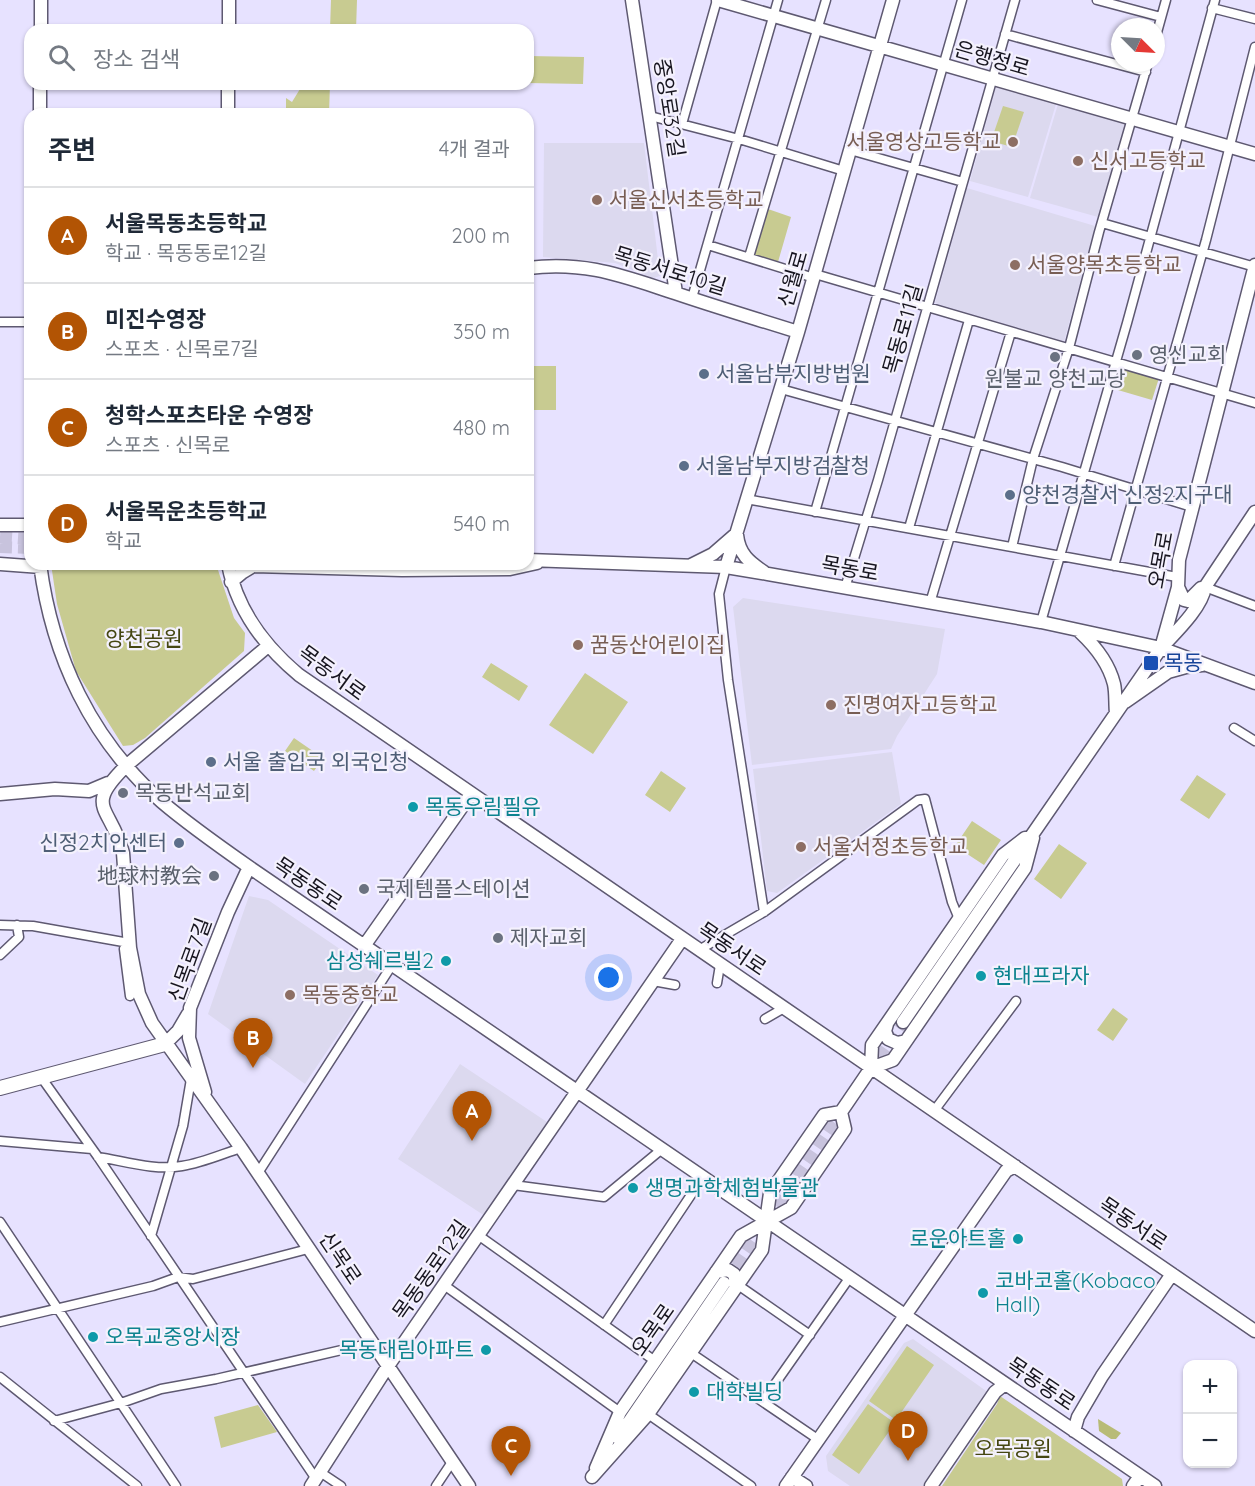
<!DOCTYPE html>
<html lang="ko">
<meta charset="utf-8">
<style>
body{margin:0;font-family:Quicksand,"Noto Sans KR",sans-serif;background:#f6f6f7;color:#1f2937}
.controls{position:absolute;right:18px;bottom:18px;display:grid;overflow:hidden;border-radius:12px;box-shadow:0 2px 4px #0004}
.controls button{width:54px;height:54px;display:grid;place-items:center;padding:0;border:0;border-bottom:2px solid #e0e1e3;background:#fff;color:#1f2937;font:30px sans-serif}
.compass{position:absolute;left:1111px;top:18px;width:54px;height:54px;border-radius:50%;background:#fff;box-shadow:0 2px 4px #0004;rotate:114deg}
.you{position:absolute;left:609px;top:978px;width:21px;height:21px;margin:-15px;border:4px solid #fff;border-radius:50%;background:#1a73e8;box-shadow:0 0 0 9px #1a73e833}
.badge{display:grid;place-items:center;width:39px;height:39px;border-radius:50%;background:#b25404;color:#fff;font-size:20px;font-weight:700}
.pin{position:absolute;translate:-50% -50px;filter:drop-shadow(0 2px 3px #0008)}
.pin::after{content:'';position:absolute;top:32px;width:21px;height:18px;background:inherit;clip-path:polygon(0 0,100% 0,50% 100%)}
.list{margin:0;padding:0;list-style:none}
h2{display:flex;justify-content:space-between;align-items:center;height:78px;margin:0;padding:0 24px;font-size:26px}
h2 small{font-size:20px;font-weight:400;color:#747a83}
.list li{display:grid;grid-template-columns:39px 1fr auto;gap:18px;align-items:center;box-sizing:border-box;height:96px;padding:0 24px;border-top:2px solid #e0e1e3}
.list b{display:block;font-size:22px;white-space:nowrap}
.list p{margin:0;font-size:20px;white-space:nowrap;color:#747a83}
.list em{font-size:20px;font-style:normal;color:#747a83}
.icon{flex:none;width:33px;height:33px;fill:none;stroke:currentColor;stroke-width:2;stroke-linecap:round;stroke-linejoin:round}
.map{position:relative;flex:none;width:1255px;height:1486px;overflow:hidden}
.search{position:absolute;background:#fff;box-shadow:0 2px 4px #0004;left:24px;top:24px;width:510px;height:66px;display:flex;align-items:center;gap:15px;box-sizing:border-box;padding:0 21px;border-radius:18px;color:#747a83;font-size:22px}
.panel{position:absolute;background:#fff;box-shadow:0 2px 4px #0004;left:24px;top:108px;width:510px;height:462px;border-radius:18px}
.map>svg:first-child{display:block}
.education{fill:#dcd9ef}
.green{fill:#c8cb91}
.forest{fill:#b8bb76}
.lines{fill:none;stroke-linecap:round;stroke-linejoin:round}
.secondary-tunnel{stroke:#c8c3dd;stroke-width:12;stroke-dasharray:12 6;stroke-linecap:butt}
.street-casing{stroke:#5e5971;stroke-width:11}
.secondary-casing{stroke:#5e5971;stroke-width:15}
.primary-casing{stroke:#5e5971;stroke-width:16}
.street{stroke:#fff;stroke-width:8}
.secondary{stroke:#fff;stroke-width:12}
.primary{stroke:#fff;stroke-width:14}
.education-dot{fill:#8d6e63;stroke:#f4f1fd;stroke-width:2}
.worship-dot{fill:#6b7280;stroke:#f4f1fd;stroke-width:2}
.service-dot{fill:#5c6f8a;stroke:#f4f1fd;stroke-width:2}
.transit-dot{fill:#1a4fb4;stroke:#f4f1fd;stroke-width:2}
.culture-dot{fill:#0f9aa8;stroke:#f4f1fd;stroke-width:2}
.labels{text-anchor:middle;stroke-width:4.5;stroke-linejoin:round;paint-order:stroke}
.street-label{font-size:21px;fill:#17151f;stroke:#f4f1fd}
.education-label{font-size:21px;fill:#785e54;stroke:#f4f1fd;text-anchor:start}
.worship-label{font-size:21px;fill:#5b616d;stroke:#f4f1fd;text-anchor:start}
.service-label{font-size:21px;fill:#4e5e75;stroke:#f4f1fd;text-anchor:start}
.park-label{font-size:21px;fill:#454611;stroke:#f4f1fd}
.transit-label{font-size:21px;fill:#164399;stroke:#f4f1fd;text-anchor:start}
.culture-label{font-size:21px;fill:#0d838f;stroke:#f4f1fd;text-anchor:start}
</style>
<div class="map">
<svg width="1255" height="1486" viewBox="0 0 1255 1486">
<rect width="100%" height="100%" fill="#e7e2ff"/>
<!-- education -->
<path class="education" d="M996,87L1056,104L1028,197L970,181Z
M1058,104L1127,124L1098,217L1030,198Z
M544,143H644L660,276L653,278L615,263L543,257Z
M967,188L1095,226L1064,342L935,303Z
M743,598L945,629L937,674L897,736L891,749L752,765L733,607Z
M892,752L901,804L777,893L767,891L753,769Z
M249,896L268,900L378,975L305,1084L208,1014Z
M460,1064L547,1122L485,1216L398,1159Z
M913,1339L989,1393L925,1486H850L828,1471L826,1456L904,1343Z"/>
<!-- green -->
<path class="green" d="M331,0H357L356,30H330Z
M528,56L584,57L583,84L528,83Z
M303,84H330L329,114H286V98L292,102Z
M1003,106L1024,112L1012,147L991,141Z
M768,209L791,217L778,262L753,255Z
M528,366H556V410H528Z
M1118,366L1159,378L1152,400L1111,388Z
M51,564H216L234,618L245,633L244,651L145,738L133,745L123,746L76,671L57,604Z
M491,663L528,686L519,701L482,677Z
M585,673L628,702L593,754L549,725Z
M294,738L323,758L314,771L285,751Z
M661,771L686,788L670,812L645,795Z
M1197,775L1226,794L1209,819L1180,800Z
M972,821L1001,840L984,865L955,846Z
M1059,844L1087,863L1061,899L1034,879Z
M1113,1008L1128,1019L1113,1041L1097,1030Z
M907,1346L934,1365L896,1420L869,1401Z
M1000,1396L1122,1479L1123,1486H942L997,1404Z
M868,1404L895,1423L859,1474L832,1455Z
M258,1405L277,1432L221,1448L214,1417Z"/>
<!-- forest -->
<path class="forest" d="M1098,1419L1121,1433L1116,1439H1111L1099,1431Z"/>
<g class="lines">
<!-- secondary-tunnel -->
<path class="secondary-tunnel" d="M0,537L30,539
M0,547L30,548
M868,1073L903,1022
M726,1281L845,1107"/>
<defs>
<path id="street" d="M1097,0L1161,17
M1212,8L1255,19
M1005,34L1146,72
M1156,36L1166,0
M650,116L739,139L844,171
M682,124L717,0
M850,150L963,182
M1102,223L1255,267
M708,245L814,278
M749,257L826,0
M815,274L1255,403
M692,298L778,0
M0,322H30
M781,389L1062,467L1192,507
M746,499L1177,577
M815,512L962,0
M909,528L969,320
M1012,547L1033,459L1069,348L1099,232L1148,63
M1114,566L1206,240L1255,47
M726,567L719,594L728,680L764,912
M1205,587L1255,606
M845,588L878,480L1015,0
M930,603L1011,332
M1041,622L1127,323L1215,0
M1234,728L1255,741
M0,925L33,926L129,943
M130,948L124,949L130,996
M699,950L764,912L918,800L925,799L952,902L959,919
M0,955L19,937L17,925
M653,981L675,985
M717,983L720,965
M765,1019L784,1008
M41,1077L98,1157L316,1479
M934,1111L1016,1001
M0,1141L92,1149
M98,1157C124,1161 155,1171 182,1166C202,1163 222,1154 241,1148
M258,1173L392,965
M513,1185L604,1197L662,1149
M0,1222L176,1486
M478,1235L655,1361
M151,1236L183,1126L191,1079
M444,1285L620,1412
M738,1285L810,1335
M0,1322L153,1286L178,1277L193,1279L308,1249
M604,1325L703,1177
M691,1353L819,1440
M0,1377L137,1486
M763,1401L850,1277
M648,1414L751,1486
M54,1421L121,1403L161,1389L216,1379L372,1343
M320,1472L341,1486
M436,1486L452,1462"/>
<path id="secondary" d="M632,0L676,293
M718,0L1255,154
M41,30V0
M229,30V0
M40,84V114
M228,114V84
M528,268C586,261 622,276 675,293C716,307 757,319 798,332
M0,525H30
M737,535C739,554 749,562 764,572
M528,560L726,567L768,574L1041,622L1161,648L1255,683
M0,564L41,567
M40,564C52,656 91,740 162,802C189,825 219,846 249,867L1155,1486
M228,564C237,610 263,645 299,675L1255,1331
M691,565L713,554L736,534
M726,567L798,332L893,0
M231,582L243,572L253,566L402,570L510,569L537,563
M1178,587L1184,600L1188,601L1201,588
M1080,632C1095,646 1109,664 1114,684C1116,693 1115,704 1116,713
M268,646L127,765C82,809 111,805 123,853L130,948L139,994L152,1023L241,1148L469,1486
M1163,646C1177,631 1202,607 1205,587L1255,512
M1125,702L1168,672L1186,667L1202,665
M0,794L55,789L89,791L108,783
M364,946L471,794
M903,1022L1161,648L1178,587L1179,560L1255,265
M887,1024L885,1031L888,1039L897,1043L906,1041
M165,1044L178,1031L188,1014
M871,1068L893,1060L1025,868L1033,838
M205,1092L189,1038L190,1008L228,912L249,867
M716,1272L728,1270L734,1274L736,1283L735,1289
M1074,1431L1078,1417L1102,1376L1172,1274
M618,1438L724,1283
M596,1468L620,1412L741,1236L791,1208L845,1129L841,1112
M592,1477L648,1414L762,1250L770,1193L824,1115L841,1112L871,1068L872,1045L1003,855L1025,838
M792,1477L806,1486
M311,1486L388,1366L682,939
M786,1486L1006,1171L1015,1166
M931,1486L995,1392L1005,1384
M1133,1486L1140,1476"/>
<path id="primary" d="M0,1088L165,1044"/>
</defs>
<!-- street casing -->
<use href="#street" class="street-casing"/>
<!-- secondary casing -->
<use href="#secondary" class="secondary-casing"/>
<!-- primary casing -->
<use href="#primary" class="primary-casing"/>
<!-- street -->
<use href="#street" class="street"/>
<!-- secondary -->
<use href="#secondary" class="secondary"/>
<!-- primary -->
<use href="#primary" class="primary"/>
</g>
<!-- markers -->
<g class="education-dot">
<circle cx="1013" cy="142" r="6"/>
<circle cx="1078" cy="161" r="6"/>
<circle cx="597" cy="200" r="6"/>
<circle cx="1015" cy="265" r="6"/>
<circle cx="578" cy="645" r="6"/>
<circle cx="831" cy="705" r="6"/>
<circle cx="801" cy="847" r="6"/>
<circle cx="290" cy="995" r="6"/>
</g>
<g class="worship-dot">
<circle cx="1137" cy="355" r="6"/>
<circle cx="1055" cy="357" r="6"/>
<circle cx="123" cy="793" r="6"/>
<circle cx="214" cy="876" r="6"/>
<circle cx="364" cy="889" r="6"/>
<circle cx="498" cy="938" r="6"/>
</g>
<g class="service-dot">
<circle cx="704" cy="374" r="6"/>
<circle cx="684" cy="466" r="6"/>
<circle cx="1010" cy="495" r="6"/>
<circle cx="211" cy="762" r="6"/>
<circle cx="179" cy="843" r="6"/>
</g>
<rect class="transit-dot" x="1143" y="655" width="16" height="16" rx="3"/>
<g class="culture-dot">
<circle cx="413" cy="807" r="6"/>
<circle cx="446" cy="961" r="6"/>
<circle cx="981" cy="976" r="6"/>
<circle cx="633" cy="1188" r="6"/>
<circle cx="1018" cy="1239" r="6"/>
<circle cx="983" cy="1293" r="6"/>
<circle cx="93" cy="1337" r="6"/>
<circle cx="486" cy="1350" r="6"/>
<circle cx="694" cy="1392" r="6"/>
</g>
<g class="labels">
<!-- street labels -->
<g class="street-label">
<text transform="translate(992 59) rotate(16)" y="7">은행정로</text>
<text transform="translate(669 108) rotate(81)" y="7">중앙로32길</text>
<text transform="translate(670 271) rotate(17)" y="7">목동서로10길</text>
<text transform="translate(793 279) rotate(-74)" y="7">신월로</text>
<text transform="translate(903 329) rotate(-74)" y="7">목동로11길</text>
<text transform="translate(1161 560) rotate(-80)" y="7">오목로</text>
<text transform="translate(850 569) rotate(10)" y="7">목동로</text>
<text transform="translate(332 673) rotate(36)" y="7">목동서로</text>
<text transform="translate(308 884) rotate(34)" y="7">목동동로</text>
<text transform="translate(732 949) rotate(34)" y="7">목동서로</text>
<text transform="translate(190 960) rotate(-70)" y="7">신목로7길</text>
<text transform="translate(1133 1224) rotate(34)" y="7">목동서로</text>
<text transform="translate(340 1258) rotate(56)" y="7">신목로</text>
<text transform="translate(431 1270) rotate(-55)" y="7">목동동로12길</text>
<text transform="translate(653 1330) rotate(-55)" y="7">오목로</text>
<text transform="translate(1041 1384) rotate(34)" y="7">목동동로</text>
</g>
<!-- education labels -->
<g class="education-label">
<text x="1001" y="149" text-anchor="end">서울영상고등학교</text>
<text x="1090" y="168">신서고등학교</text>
<text x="609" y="207">서울신서초등학교</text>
<text x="1027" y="272">서울양목초등학교</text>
<text x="590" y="652">꿈동산어린이집</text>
<text x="843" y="712">진명여자고등학교</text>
<text x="813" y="854">서울서정초등학교</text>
<text x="302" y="1002">목동중학교</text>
</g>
<!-- worship labels -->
<g class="worship-label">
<text x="1149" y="362">영신교회</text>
<text x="1055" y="386" text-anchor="middle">원불교 양천교당</text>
<text x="135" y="800">목동반석교회</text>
<text x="202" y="883" text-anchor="end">地球村教会</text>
<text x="376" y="896">국제템플스테이션</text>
<text x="510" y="945">제자교회</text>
</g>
<!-- service labels -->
<g class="service-label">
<text x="716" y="381">서울남부지방법원</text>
<text x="696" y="473">서울남부지방검찰청</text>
<text x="1022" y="502">양천경찰서 신정2지구대</text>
<text x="223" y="769">서울 출입국 외국인청</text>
<text x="167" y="850" text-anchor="end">신정2치안센터</text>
</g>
<!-- park labels -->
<g class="park-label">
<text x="144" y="646">양천공원</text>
<text x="1013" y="1456">오목공원</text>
</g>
<!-- transit labels -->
<g class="transit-label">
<text x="1164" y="670">목동</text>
</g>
<!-- culture labels -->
<g class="culture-label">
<text x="425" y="814">목동우림필유</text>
<text x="434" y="968" text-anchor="end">삼성쉐르빌2</text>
<text x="993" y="983">현대프라자</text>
<text x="645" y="1195">생명과학체험박물관</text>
<text x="1006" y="1246" text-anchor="end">로운아트홀</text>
<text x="995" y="1288">코바코홀(Kobaco<tspan x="995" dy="24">Hall)</tspan></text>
<text x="105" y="1344">오목교중앙시장</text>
<text x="474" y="1357" text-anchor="end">목동대림아파트</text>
<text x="706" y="1399">대학빌딩</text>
</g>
</g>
</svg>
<div class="controls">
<button>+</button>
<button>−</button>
</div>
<svg class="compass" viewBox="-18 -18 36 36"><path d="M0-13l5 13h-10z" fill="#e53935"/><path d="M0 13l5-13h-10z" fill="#747a83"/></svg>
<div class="you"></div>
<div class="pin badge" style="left:472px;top:1141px">A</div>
<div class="pin badge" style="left:253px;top:1068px">B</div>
<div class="pin badge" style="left:511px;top:1476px">C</div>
<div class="pin badge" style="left:908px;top:1461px">D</div>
<div class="search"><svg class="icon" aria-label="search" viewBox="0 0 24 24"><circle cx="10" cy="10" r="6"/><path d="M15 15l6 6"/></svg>장소 검색</div>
<section class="panel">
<h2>주변<small>4개 결과</small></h2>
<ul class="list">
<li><span class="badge">A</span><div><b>서울목동초등학교</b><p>학교 · 목동동로12길</p></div><em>200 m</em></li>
<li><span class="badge">B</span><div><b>미진수영장</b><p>스포츠 · 신목로7길</p></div><em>350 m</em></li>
<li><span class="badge">C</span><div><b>청학스포츠타운 수영장</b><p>스포츠 · 신목로</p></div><em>480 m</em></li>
<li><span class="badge">D</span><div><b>서울목운초등학교</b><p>학교</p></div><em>540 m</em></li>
</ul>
</section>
</div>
